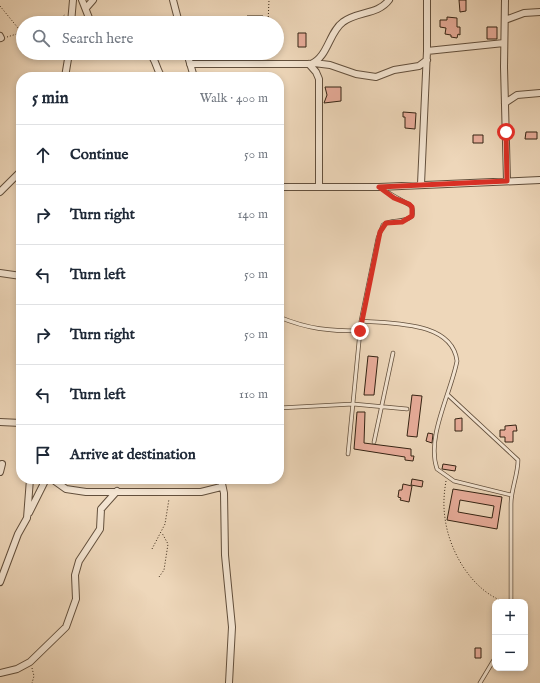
<!DOCTYPE html>
<meta charset="utf-8">
<style>
body{margin:0;font-family:"IM FELL English",serif;background:#f2f2f3;color:#1f2937}
.controls{position:absolute;right:12px;bottom:12px;display:grid;overflow:hidden;border-radius:8px;box-shadow:0 2px 6px #0003}
.controls button{width:36px;height:36px;display:grid;place-items:center;padding:0;border:0;border-bottom:1px solid #e0e1e3;background:#fff;color:#1f2937;font:20px sans-serif}
.stop{position:absolute;width:12px;height:12px;margin:-9px;border:3px solid #d93025;border-radius:50%;background:#fff}
.stop.end{background:#d93025;border-color:#fff;box-shadow:0 1px 4px #0008}
.list{margin:0;padding:0;list-style:none}
h2{display:flex;justify-content:space-between;align-items:center;height:52px;margin:0;padding:0 16px;font-size:17px}
h2 small{font-size:13px;font-weight:400;color:#747a83}
.list li{display:grid;grid-template-columns:26px 1fr auto;gap:12px;align-items:center;box-sizing:border-box;height:60px;padding:0 16px;border-top:1px solid #e0e1e3}
.list b{display:block;font-size:15px;white-space:nowrap}
.list em{font-size:13px;font-style:normal;color:#747a83}
.icon{flex:none;width:22px;height:22px;fill:none;stroke:currentColor;stroke-width:2;stroke-linecap:round;stroke-linejoin:round}
.map{position:relative;flex:none;width:540px;height:683px;overflow:hidden}
.search{position:absolute;background:#fff;box-shadow:0 2px 6px #0003;left:16px;top:16px;width:268px;height:44px;display:flex;align-items:center;gap:10px;box-sizing:border-box;padding:0 14px;border-radius:22px;color:#747a83;font-size:15px}
.panel{position:absolute;background:#fff;box-shadow:0 2px 6px #0003;left:16px;top:72px;width:268px;height:412px;border-radius:16px}
.map>svg:first-child{display:block}
.building{fill:#e9ad9b;stroke:#332212;fill-rule:evenodd}
.lines{fill:none;stroke-linecap:round;stroke-linejoin:round}
.lane-casing{stroke:#624f3c;stroke-width:4.5}
.street-casing{stroke:#624f3c;stroke-width:8}
.path{stroke:#332212;stroke-width:1;stroke-dasharray:1 2;stroke-linecap:butt}
.lane{stroke:#f4e5d2;stroke-width:3}
.street{stroke:#f4e5d2;stroke-width:6}
.route{stroke:#d93025;stroke-width:5}
</style>
<div class="map">
<svg width="540" height="683" viewBox="0 0 540 683">
<rect width="100%" height="100%" fill="#eed7ba"/>
<filter id="stains"><feTurbulence type="fractalNoise" baseFrequency=".005" numOctaves="4"/><feColorMatrix values="0 0 0 0 .2 0 0 0 0 .09 0 0 0 0 .02 0 0 0 .5 -.17"/></filter>
<radialGradient id="worn" r=".72"><stop offset=".6" stop-color="#630" stop-opacity="0"/><stop offset="1" stop-color="#630" stop-opacity=".3"/></radialGradient>
<!-- building -->
<path class="building" d="M459,0H466V11L460,12Z
M247,16H263V22H247Z
M447,17L457,18V27H460V35L458,34L457,38L451,37V35L445,34L446,28L440,27V20H447Z
M487,27H497V39H487Z
M298,33H306V47H298Z
M325,87H341V101L324,103L327,95Z
M403,112L416,113L415,129L405,128V117H403Z
M526,132H537V139H525Z
M473,135H483V143H473Z
M368,356L378,357L374,395H364Z
M412,395L422,396L417,437L407,436Z
M357,412H365L364,443L411,449V456H414L413,461L405,460V457L354,449Z
M462,418V431H455V419Z
M516,425L517,431H513V442H505V437H500V430H505V426Z
M428,433L433,434L432,443L426,441Z
M443,464L456,466L455,471L442,469Z
M412,479L423,481L422,487L411,485Z
M403,484L412,486L409,502L400,500L401,498L398,497L399,490H402Z
M453,489L502,497L497,529L447,520ZM460,500L494,506L492,518L458,512Z
M475,648H481V658H475Z"/>
<g class="lines">
<defs>
<path id="lane" d="M279,317C308,329 329,331 360,331
M361,321C392,324 452,321 457,361C451,393 426,437 437,469L454,481L511,495
M448,395L518,460C518,475 511,489 511,504V602
M279,408L353,404L407,409
M374,442L393,353
M348,454L361,321L378,238L383,225C392,218 403,224 412,216C413,213 413,209 411,206C410,205 386,192 381,188
M480,683L495,658"/>
<path id="street" d="M82,0L91,23
M173,0L179,23
M505,0L504,67L507,181
M86,8L93,0
M505,20L524,13L540,12
M71,23L73,0
M0,36L1,38
M427,51L504,43
M105,53L109,55L120,53
M148,53C156,57 156,70 162,77
M187,53L194,77
M314,63L330,65L356,74L376,77L394,70L419,66L427,60
M190,64H311C328,57 329,32 343,22C357,11 378,15 389,0
M309,64L316,72L319,79V187
M65,77L69,53
M505,103L517,95L540,93
M421,184L427,51V0
M279,187H379L540,180
M0,192L21,171
M0,273L21,276
M0,422L21,423
M0,472L2,464
M52,479L66,489L86,492H201L221,487
M221,479L224,493L225,555L232,627L229,683
M29,513L46,479
M0,582L18,534L27,518L30,479
M0,673L17,669L30,662L66,627L76,599L75,575L79,561L100,529L101,509L117,491"/>
</defs>
<!-- lane casing -->
<use href="#lane" class="lane-casing"/>
<!-- street casing -->
<use href="#street" class="street-casing"/>
<!-- path -->
<path class="path" d="M0,6L18,28L19,33
M54,23L66,14
M268,23L269,0
M7,37L23,32
M267,58V53
M446,481C444,493 443,505 445,518C449,551 472,591 505,602
M152,549L165,524L169,499
M159,577L164,570L168,544L162,533
M32,668L34,676L32,683"/>
<!-- lane -->
<use href="#lane" class="lane"/>
<!-- street -->
<use href="#street" class="street"/>
</g>
<g class="lines">
<!-- route -->
<path class="route" d="M360,331L380,232L386,223L402,222L412,216V207L409,204L394,198L379,187L507,181L506,132"/>
</g>
<rect width="100%" height="100%" filter="url(#stains)"/>
<rect width="100%" height="100%" fill="url(#worn)"/>
</svg>
<div class="controls">
<button>+</button>
<button>−</button>
</div>
<div class="stop" style="left:506px;top:132px"></div>
<div class="stop end" style="left:360px;top:331px"></div>
<div class="search"><svg class="icon" aria-label="search" viewBox="0 0 24 24"><circle cx="10" cy="10" r="6"/><path d="M15 15l6 6"/></svg>Search here</div>
<section class="panel">
<h2>5 min<small>Walk · 400 m</small></h2>
<ul class="list">
<li><svg class="icon" aria-label="ahead" viewBox="0 0 24 24"><path d="M12 20V5M6 11l6-6 6 6"/></svg><div><b>Continue</b></div><em>50 m</em></li>
<li><svg class="icon" aria-label="right" viewBox="0 0 24 24"><path d="M7 20v-9h11M14 6l5 5-5 5"/></svg><div><b>Turn right</b></div><em>140 m</em></li>
<li><svg class="icon" aria-label="left" viewBox="0 0 24 24"><path d="M17 20v-9H6M10 6l-5 5 5 5"/></svg><div><b>Turn left</b></div><em>50 m</em></li>
<li><svg class="icon" aria-label="right" viewBox="0 0 24 24"><path d="M7 20v-9h11M14 6l5 5-5 5"/></svg><div><b>Turn right</b></div><em>50 m</em></li>
<li><svg class="icon" aria-label="left" viewBox="0 0 24 24"><path d="M17 20v-9H6M10 6l-5 5 5 5"/></svg><div><b>Turn left</b></div><em>110 m</em></li>
<li><svg class="icon" aria-label="arrive" viewBox="0 0 24 24"><path d="M6 21V4h12l-3 4 3 4H6"/></svg><div><b>Arrive at destination</b></div></li>
</ul>
</section>
</div>
